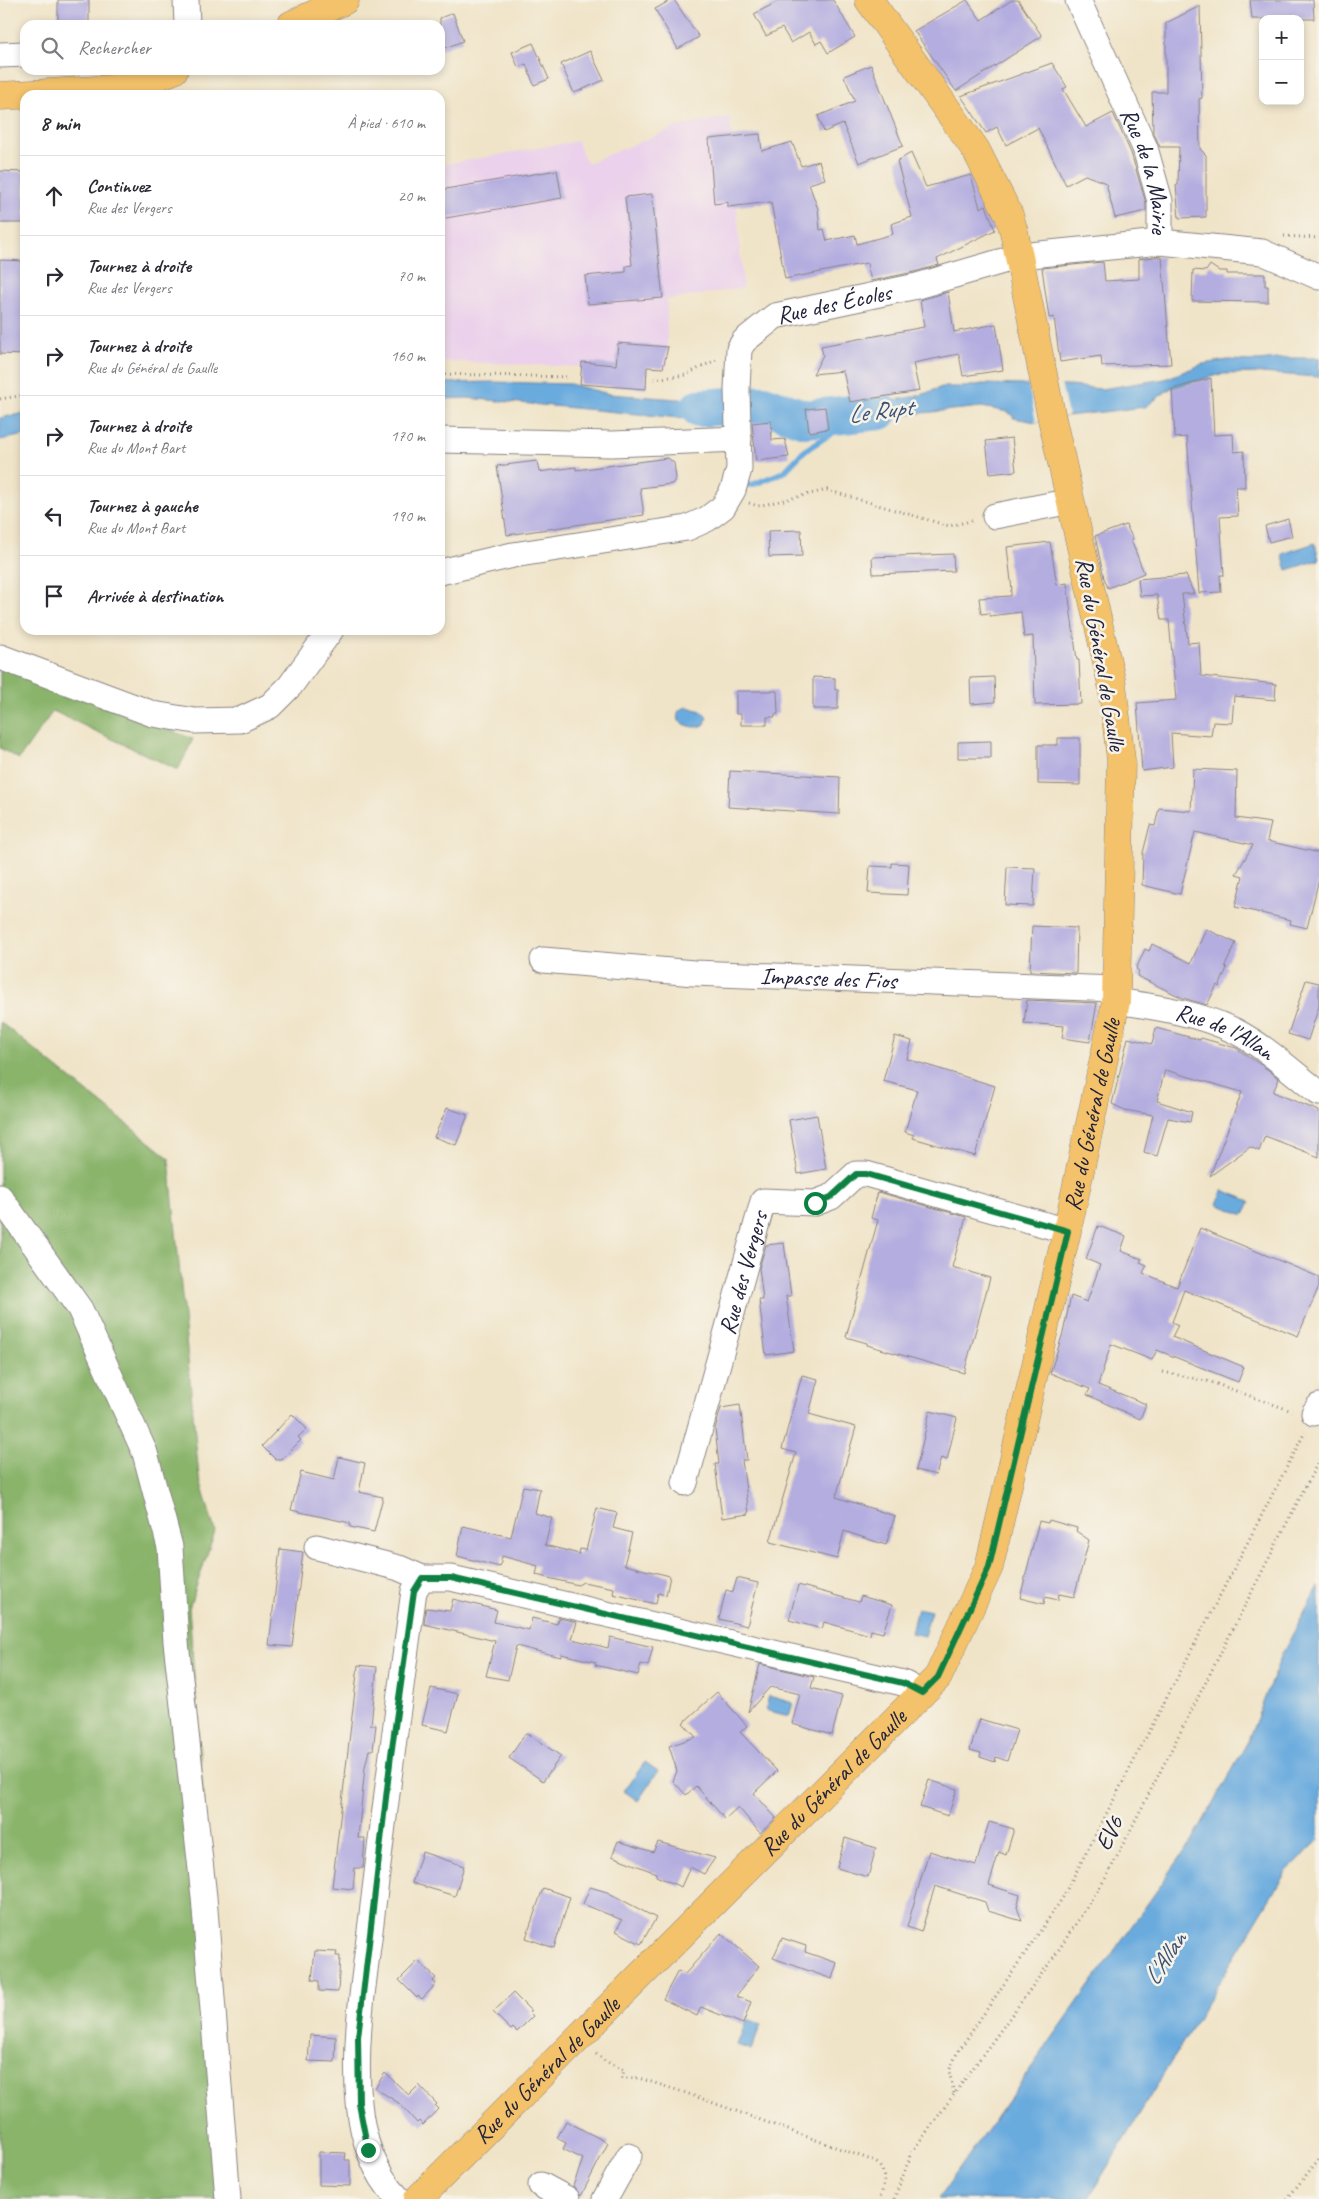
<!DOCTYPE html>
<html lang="fr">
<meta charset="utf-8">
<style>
body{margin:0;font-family:Caveat,sans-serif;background:#f2f2f3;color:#2b2b33}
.controls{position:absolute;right:15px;top:15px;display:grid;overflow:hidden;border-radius:10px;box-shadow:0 2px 8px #0003}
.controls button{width:45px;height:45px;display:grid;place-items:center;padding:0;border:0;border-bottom:1px solid #e1e1e2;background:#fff;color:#2b2b33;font:25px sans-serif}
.stop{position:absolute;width:15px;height:15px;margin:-11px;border:4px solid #0b8043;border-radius:50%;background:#fff}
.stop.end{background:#0b8043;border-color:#fff;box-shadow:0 1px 5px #0008}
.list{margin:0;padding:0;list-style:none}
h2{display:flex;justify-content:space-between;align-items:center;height:65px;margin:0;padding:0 20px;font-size:21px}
h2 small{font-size:16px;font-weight:400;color:#7c7c81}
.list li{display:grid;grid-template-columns:32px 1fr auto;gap:15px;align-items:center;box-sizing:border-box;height:80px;padding:0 20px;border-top:1px solid #e1e1e2}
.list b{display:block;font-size:19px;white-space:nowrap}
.list p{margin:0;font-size:16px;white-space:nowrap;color:#7c7c81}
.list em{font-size:16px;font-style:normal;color:#7c7c81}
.icon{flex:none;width:28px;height:28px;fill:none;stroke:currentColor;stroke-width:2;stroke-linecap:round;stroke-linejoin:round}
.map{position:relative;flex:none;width:1319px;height:2199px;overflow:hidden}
.search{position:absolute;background:#fff;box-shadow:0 2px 8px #0003;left:20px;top:20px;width:425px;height:55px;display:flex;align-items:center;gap:12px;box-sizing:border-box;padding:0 18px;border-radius:15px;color:#7c7c81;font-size:19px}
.panel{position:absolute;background:#fff;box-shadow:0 2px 8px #0003;left:20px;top:90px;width:425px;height:545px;border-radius:15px}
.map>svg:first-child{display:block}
.built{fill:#ebd1eb}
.forest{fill:#89b46b;stroke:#566b53}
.water{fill:#6aabde;stroke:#46668c}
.pier{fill:#f0e4c8}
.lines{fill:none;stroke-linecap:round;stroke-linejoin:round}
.stream{stroke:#6aabde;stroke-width:6}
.river{stroke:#6aabde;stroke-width:38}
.building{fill:#b4ade0}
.minor-casing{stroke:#898382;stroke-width:27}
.major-casing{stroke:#898382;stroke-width:29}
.path{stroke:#898382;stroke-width:3;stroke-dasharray:1 4;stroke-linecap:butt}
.minor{stroke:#fff;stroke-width:25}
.major{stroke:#f4c26a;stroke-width:28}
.route{stroke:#0b8043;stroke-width:6}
.labels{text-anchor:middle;stroke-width:5;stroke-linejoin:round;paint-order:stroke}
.street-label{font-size:24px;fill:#22223b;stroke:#f7f3e8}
.water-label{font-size:25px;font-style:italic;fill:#3b5274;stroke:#f7f3e8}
</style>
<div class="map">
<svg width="1319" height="2199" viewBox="0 0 1319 2199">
<rect width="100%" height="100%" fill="#f7f3e8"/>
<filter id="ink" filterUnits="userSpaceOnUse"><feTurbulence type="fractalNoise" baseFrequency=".02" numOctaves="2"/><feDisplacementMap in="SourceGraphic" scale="10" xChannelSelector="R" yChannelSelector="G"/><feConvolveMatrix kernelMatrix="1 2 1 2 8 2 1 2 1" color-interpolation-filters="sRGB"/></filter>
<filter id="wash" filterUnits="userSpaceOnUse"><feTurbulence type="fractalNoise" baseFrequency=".0096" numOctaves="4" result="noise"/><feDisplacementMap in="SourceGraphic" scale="20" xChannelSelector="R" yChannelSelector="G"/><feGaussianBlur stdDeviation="1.12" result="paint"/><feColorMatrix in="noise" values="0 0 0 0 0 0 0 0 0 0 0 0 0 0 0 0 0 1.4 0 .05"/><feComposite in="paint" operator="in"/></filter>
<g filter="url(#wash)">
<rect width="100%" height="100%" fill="#f0e4c8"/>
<!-- built -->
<path class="built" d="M730,117L743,288L667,300V367H581L440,361V165L577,141L587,163L680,126Z"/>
<!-- forest -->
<path class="forest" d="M0,665L193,739L178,770L53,711L19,759L0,748Z
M0,1022L169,1158L199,1477L215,1531L189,1608L225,2087L229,2199H0Z"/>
<!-- water -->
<path class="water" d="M1286,358H1319V377L1260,373L1221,374L1171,388L1145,407L1068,416L1036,422L1013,418V416L1008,412L982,407L892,416L828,429L825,407H860L921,395L942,387H965L982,384L1070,386L1101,389L1165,379L1203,364L1228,360L1259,361Z
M492,382L570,384L609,394L677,399L732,396L727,414L680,418L467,398L440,399V383Z
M25,413V435L0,440V418Z
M1315,543L1319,560L1287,570L1282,554Z
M688,707L701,711L707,716L705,724C698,730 686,726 679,721L678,712L681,709Z
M1223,1190L1250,1201L1244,1215L1217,1204Z
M1319,1586V1840L1286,1872L1088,2199H938L1192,1841L1248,1741L1282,1654Z
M917,1608L931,1611L924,1636L911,1633Z
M769,1696L793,1703L789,1716L765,1710Z
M645,1762L658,1771L638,1801L624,1791Z
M747,2019L761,2024L751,2050L737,2045Z"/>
<!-- pier -->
<path class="pier" d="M1028,383H1061L1068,416L1036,422Z"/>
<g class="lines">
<!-- stream -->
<path class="stream" d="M743,484L752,485L784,472L804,451L832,433L843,421"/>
<!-- river -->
<path class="river" d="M699,408L763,404L805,419L879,411"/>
</g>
<g id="blocks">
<!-- building -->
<path class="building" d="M58,0H89V24H58Z
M671,0H674L699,37L678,49L655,9Z
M781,0H833L855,37L828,53L821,41L816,44L809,32L791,43L782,28L766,36L754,14Z
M967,0L981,20L1012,0H1018L1042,36L956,91L914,31Z
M1250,0H1313L1314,19H1252Z
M1200,6L1202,98L1199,99L1200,149L1206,155V217L1179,218L1176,185H1178L1179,147H1160L1153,131L1152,92H1166V23Z
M453,13L463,41L440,50V18Z
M533,43L549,79L534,85L526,64L518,67L512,52Z
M590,51L604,80L574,93L561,64Z
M1052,63L1067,87L1063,89L1086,127L1113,113L1131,153L1146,203V211L1115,218L1106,183L1085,175L1066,185L1038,128L1006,145L997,127L986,133L961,96Z
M871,65L903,146L859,163L843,124L824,132L818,116L855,101L844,76Z
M760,134L762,151L792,142L801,166L819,161L825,179L809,184L818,209L820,230L824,229L827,241L855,235L857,244L893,234L891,224L912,217L897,161L911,153L926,187L971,175L980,208L986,205L995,230L937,259L939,265L914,272L871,281L867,263L785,279L771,202L728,207V202L714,204L709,139Z
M557,170L562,198L440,219V190Z
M0,171L25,172V223H0Z
M652,194L663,298L588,304L585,276L626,272V266L632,265L625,197Z
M1155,257H1162L1171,364L1102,366L1101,356L1060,362L1054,317L1049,318L1042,268L1103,262L1105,281L1139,279V259Z
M0,260L25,261V355L0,354Z
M1210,265L1219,271H1227V274H1265V286H1268V302L1192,301L1193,270L1206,271Z
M948,292L954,332L996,324L1003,370L963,376L959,354L913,363L919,391L850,402L843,371L813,374L823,355L821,346L924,327L920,300Z
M618,343L668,347L663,368L647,367L646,389L580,384L582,362L616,365Z
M1211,378L1214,435L1233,434L1234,452L1244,451L1245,487H1236L1238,516L1220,517L1224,575H1220L1221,592L1199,593L1187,437L1175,438L1172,389Z
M825,407L828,429L809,432L806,409Z
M771,421L772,440L785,439L789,457L756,461L752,423Z
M1012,438L1016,471L990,474L986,441Z
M668,458L674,463L676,478L672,484L640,488L644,515L507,535L497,466L537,461L539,472L576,467V470Z
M1288,519L1292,536L1269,542L1265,526Z
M1126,525L1133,539L1131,540L1144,573L1108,588L1104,578L1095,536Z
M801,530L802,556L769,557L768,531Z
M1050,542L1057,585L1067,583L1077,660H1079L1081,704L1035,705L1033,636L1024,637L1021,612L990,616L989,613L981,614L979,598L1011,596V590H1012L1007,547Z
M953,554L954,571L873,574L872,557Z
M1186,575L1194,594H1182L1188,643L1199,642L1201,676L1276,684L1275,700L1234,696L1232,723L1213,722L1211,736L1171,733L1173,767L1142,771L1137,703L1176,700L1169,620H1161L1157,595L1140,596L1138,579Z
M813,677L835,678V690H838V709H813Z
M994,677L995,702L971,704L970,678Z
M736,691H777L778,714H775V717H767V725H741V714H736Z
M1058,738H1080V785L1038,784V745H1058Z
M991,741V758H958V742Z
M1193,769L1237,771L1236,818L1271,823L1267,841L1319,853V879L1307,928L1290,924L1291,920L1235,907L1243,876L1236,874L1253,845L1195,832L1180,894L1142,885L1143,853L1150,825L1155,826L1159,808L1191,811Z
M730,771L840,777L839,814L728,807Z
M892,863L909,864L907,895L868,893L870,866L892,867Z
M1007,867L1035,868L1033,906L1005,905Z
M1032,926L1077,928L1076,973L1030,971Z
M1206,929L1236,943L1225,966L1227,968L1219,987L1217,985L1207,1005L1183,998L1137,976L1139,971L1136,969L1145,949L1149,951L1152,944L1191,963Z
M1306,980L1319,983V1006L1308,1040L1288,1034Z
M1027,1000L1097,1003L1090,1042L1062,1038L1064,1026L1024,1023Z
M1156,1028L1200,1040L1201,1038L1236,1048L1270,1071L1279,1079L1273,1092L1319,1111V1157L1265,1136L1259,1151L1250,1147L1210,1176L1242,1092L1165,1070L1157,1101L1192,1112L1190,1122L1168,1118L1157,1156L1144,1152L1153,1115L1125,1110L1112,1104L1128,1038L1152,1044Z
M895,1036L912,1041L907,1059L995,1086L975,1156L913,1138L914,1135L905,1132L917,1090L883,1081Z
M447,1108L468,1115L456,1145L434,1137Z
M817,1115L826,1169L798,1174L789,1120Z
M878,1192L966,1217L952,1267L990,1278L964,1373L867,1345V1343L846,1337L878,1220L871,1218Z
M1098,1226L1126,1236L1121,1251L1142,1259L1140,1262L1147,1265L1143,1273L1177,1287L1200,1228L1319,1277V1286L1298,1336L1184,1290L1172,1322L1178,1325L1172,1337L1244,1367L1238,1382L1157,1350L1152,1360L1111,1344L1098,1385L1146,1404L1140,1419L1087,1395L1090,1389L1050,1373L1063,1333L1071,1296L1087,1302L1100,1265L1086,1259Z
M784,1243L791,1296H786L794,1351L766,1355L759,1300H763L759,1268L766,1245Z
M802,1375L818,1379L809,1414L856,1427L836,1497L895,1516L886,1545L844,1531L837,1559L770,1542L796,1453L782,1449Z
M740,1405L747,1460H742L749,1514L722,1518L715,1464H719L715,1429L721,1408Z
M930,1411L957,1418L947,1460L941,1458L936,1475L916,1470Z
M292,1414L307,1429L298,1437L301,1440L282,1459H275L262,1446Z
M339,1457L365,1463L359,1492L383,1497L374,1532L350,1527V1523L291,1510L301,1472L334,1480Z
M523,1486L540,1489L535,1513L552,1518L545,1545L579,1554L580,1549L586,1550L597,1508L617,1513L613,1528L632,1533L624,1565L670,1576L666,1595L658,1593L656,1604L613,1594L614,1588L583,1582L578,1585L536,1575L538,1566L502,1556L500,1567L457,1556L463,1526L511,1537Z
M1049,1520L1077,1528L1076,1531L1089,1540L1074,1597L1059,1594L1058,1600L1045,1597L1044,1604L1020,1598L1039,1521L1048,1523Z
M280,1549L303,1552L292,1647L269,1645Z
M737,1578L758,1583L747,1626L719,1619L726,1590L733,1592Z
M798,1585L859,1602L861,1596L892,1605L883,1633L871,1630L870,1635L824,1622L822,1629L789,1620Z
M453,1599L497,1610L494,1622L529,1630L532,1618L557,1624L559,1618L577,1622L572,1639L608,1648L610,1637L653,1647L648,1666L641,1664L638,1675L595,1665L596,1662L561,1654V1657L516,1646L508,1680L486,1676L495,1641L424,1624L426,1608L450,1611Z
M760,1664L814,1677L811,1688L842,1696L832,1735L792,1724L800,1694L770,1687L748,1712Z
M358,1665L377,1667L371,1725H376L373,1750H369L365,1767L358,1838H365L363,1868H355L353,1889L332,1887Z
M431,1688L458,1694L448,1731L422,1725Z
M717,1692L747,1726L740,1732L777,1771L754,1793L776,1818L760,1833L738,1807L725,1819L696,1786L686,1795L673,1781L677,1771L669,1746L696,1737L683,1723Z
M980,1719L1017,1730L1007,1761L996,1757L995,1762L980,1757L981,1753L970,1750Z
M526,1733L561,1756L543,1781L509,1758Z
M929,1780L957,1789L948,1816L920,1807Z
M989,1822L1014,1829L1006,1855L999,1852L989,1885L1020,1895L1017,1907L1022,1921L988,1911L985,1902L935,1886L921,1932L907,1927L929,1851L976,1865Z
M845,1838L876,1848L868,1877L837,1868Z
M618,1841L653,1852L658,1842L715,1858L704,1874L690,1867L681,1887L656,1876V1873L612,1856Z
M422,1852L464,1866L455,1896L412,1883Z
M590,1887L607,1892L656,1918L641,1944L616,1931L622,1920L583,1904Z
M543,1888L570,1897L554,1948L526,1938Z
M721,1933L759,1966L736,1996L751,2002L743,2024L701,2007L697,2016L663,1999L678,1971L685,1974Z
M782,1938L806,1946L805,1952L837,1963L832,1979L773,1958Z
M315,1951L337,1952L336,1956H340L338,1992L319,1991V1981L312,1980Z
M418,1961L436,1978L433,1981L436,1984L422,1999L418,1996L417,1998L399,1980Z
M513,1993L531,2011L529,2012L533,2016L517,2032L513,2028L511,2030L493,2012Z
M310,2035L336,2037L335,2062L308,2061Z
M385,2073L409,2095L419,2085L437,2104L435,2106L438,2109L423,2125L419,2121L417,2123L400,2104L375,2088Z
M566,2121L608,2143L581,2196L573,2186L583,2159L563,2149L566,2143L557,2138Z
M319,2152L346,2153L345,2160H350V2186L319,2185Z"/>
</g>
</g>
<g filter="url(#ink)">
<use href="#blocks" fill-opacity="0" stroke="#898382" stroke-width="1"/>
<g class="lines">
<defs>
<g id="minor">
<path d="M186,0L187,25"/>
<path id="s1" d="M1078,0L1145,148L1160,201V242"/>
<path d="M0,55L25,54"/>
<path d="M440,440L612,444L739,439"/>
<path d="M995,516L1071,501"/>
<path id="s2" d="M440,572L513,555L687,528L707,519L723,507L733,490L739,469L737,389L739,349L744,341L775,316L917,286L1020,256L1160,242L1262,252L1319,277"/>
<path d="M0,657L153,714L195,721L240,720L270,706L290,686L331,630"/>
<path id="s3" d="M543,960L694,973L1115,989"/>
<path id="s4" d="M1116,1001C1156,1007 1198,1013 1235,1031C1266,1047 1292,1072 1319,1093"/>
<path d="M0,1197L80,1309L145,1453L170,1547L176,1642L204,1897L228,2199"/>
<path d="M1314,1413L1319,1406"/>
<path id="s5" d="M685,1483L763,1201L815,1203L831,1197L856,1174H866L1067,1231"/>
<path d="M317,1547L399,1568L422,1578"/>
<path d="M541,2185L567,2199"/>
<path d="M399,2199C374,2174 362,2138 359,2103C353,2040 365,1976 372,1914C385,1806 399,1699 414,1591L422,1578H451L903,1683L922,1693"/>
<path d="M605,2199L629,2156"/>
</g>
<g id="major">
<path d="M291,25L345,0"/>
<path d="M0,96L128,88L174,70"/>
<path id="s6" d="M418,2199L938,1677L989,1567L1067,1231L1112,1021L1116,1001L1121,760L1112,684L1052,419L1014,232L1009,215L976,150L869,0"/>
</g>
</defs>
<!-- minor casing -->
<use href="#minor" class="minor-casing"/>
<!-- major casing -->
<use href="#major" class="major-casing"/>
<!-- path -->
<path class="path" d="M1284,236L1319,238
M440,374L570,377
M654,379L685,375L716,360
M0,399L25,395
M749,503L758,506L827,490L949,526L975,520
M1163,1372L1211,1382L1292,1411
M596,2054L605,2061L624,2070L622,2078H639L686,2093L874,2161C888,2171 884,2185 880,2199
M954,2093L949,2071L957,2053L1062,1899L1305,1432
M894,2199L912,2152L1056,1954L1107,1876L1319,1460
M1287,2199L1319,2159"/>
<!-- minor -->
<use href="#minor" class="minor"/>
<!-- major -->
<use href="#major" class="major"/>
</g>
</g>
<g class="lines" filter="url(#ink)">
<!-- route -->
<path class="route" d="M368,2150L359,2104L358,2037L391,1755L414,1591L422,1578H451L903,1683L922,1693L938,1677L989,1567L1068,1231L866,1174H856L831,1197L815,1203"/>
</g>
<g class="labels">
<!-- street labels -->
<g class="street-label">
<text dy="8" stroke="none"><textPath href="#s1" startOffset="185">Rue de la Mairie</textPath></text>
<text dy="8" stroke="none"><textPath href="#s2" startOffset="564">Rue des Écoles</textPath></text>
<text transform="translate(1101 654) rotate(80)" y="8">Rue du Général de Gaulle</text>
<text dy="8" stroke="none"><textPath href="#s3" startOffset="286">Impasse des Fios</textPath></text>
<text dy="8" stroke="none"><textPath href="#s4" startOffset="114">Rue de l'Allan</textPath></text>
<text dy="8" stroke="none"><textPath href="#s6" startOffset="1322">Rue du Général de Gaulle</textPath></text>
<text dy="8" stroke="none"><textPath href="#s5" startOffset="218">Rue des Vergers</textPath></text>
<text dy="8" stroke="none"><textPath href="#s6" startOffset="588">Rue du Général de Gaulle</textPath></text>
<text transform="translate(1109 1833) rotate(-64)" y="8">EV6</text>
<text dy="8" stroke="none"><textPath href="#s6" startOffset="182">Rue du Général de Gaulle</textPath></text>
</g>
<!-- water labels -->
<g class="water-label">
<text transform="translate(880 410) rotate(-7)" y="9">Le Rupt</text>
<text transform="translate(1164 1958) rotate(-57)" y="9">L'Allan</text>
</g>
</g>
</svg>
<div class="controls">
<button>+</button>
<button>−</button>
</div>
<div class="stop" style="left:815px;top:1203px"></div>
<div class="stop end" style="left:368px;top:2150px"></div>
<div class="search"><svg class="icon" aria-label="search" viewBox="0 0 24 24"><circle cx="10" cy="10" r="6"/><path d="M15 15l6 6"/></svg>Rechercher</div>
<section class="panel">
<h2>8 min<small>À pied · 610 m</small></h2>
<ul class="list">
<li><svg class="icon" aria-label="ahead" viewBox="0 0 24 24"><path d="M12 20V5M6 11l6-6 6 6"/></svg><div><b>Continuez</b><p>Rue des Vergers</p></div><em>20 m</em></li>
<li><svg class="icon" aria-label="right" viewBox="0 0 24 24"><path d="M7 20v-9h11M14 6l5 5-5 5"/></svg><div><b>Tournez à droite</b><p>Rue des Vergers</p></div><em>70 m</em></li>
<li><svg class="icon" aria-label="right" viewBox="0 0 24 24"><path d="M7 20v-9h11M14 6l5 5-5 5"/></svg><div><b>Tournez à droite</b><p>Rue du Général de Gaulle</p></div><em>160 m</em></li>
<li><svg class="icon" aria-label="right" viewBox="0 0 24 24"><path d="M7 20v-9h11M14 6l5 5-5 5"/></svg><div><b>Tournez à droite</b><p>Rue du Mont Bart</p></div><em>170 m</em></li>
<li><svg class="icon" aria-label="left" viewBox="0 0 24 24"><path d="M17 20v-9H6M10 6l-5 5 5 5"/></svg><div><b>Tournez à gauche</b><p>Rue du Mont Bart</p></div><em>190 m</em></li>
<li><svg class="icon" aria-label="arrive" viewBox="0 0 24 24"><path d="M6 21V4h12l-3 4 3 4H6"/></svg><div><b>Arrivée à destination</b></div></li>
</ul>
</section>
</div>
